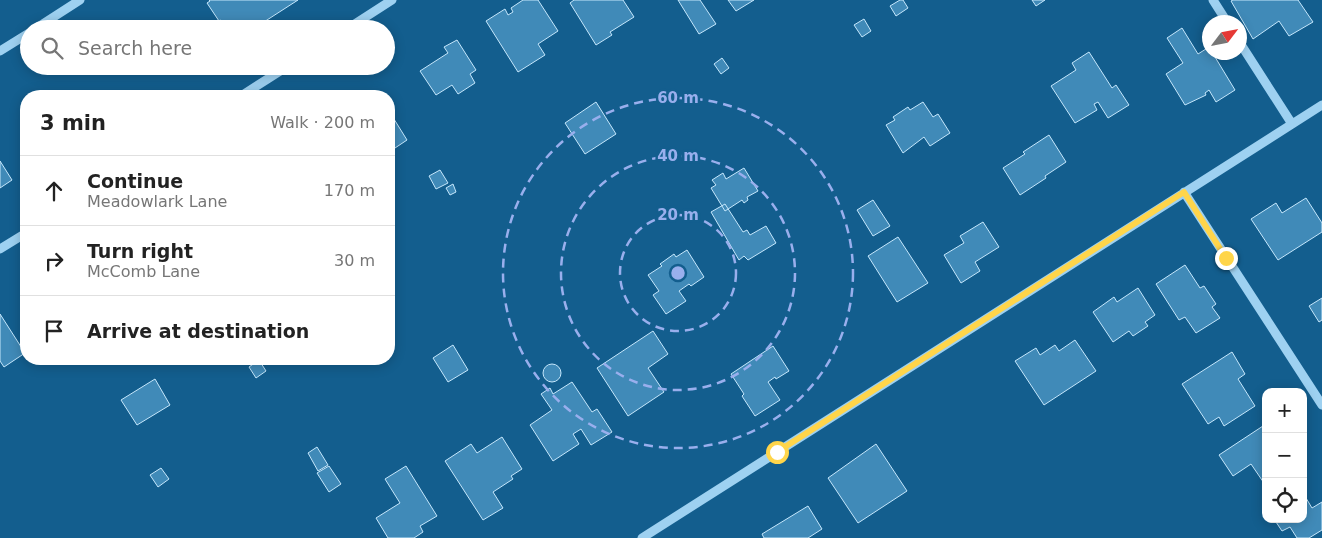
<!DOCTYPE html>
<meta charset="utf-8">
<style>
body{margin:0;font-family:"DejaVu Sans",sans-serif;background:#f2f2f2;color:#222}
.controls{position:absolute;right:15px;bottom:15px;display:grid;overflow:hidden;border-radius:10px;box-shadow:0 2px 12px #0003}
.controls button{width:45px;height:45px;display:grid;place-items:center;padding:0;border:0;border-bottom:1px solid #e0e0e0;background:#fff;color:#222;font:25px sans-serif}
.compass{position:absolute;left:1202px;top:15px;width:45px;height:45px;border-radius:50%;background:#fff;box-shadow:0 2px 12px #0003;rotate:58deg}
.stop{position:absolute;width:15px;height:15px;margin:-11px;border:4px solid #ffd54a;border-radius:50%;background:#fff}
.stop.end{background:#ffd54a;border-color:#fff;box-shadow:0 1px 5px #0008}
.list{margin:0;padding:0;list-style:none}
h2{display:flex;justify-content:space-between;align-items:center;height:65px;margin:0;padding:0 20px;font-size:21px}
h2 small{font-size:16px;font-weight:400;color:#767676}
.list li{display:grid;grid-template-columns:32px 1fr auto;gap:15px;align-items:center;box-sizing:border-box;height:70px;padding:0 20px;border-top:1px solid #e0e0e0}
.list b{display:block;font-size:19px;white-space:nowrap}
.list p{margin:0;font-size:16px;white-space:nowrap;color:#767676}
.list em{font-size:16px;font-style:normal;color:#767676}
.icon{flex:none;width:28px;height:28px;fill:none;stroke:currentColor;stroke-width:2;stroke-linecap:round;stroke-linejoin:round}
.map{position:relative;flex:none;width:1322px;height:538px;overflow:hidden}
.search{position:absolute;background:#fff;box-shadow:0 2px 12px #0003;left:20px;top:20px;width:375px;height:55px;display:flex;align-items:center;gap:12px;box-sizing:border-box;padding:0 18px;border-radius:28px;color:#767676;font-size:19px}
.panel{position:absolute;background:#fff;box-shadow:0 2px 12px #0003;left:20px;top:90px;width:375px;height:275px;border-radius:20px}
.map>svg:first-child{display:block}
.building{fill:#408ab8;stroke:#c5e7fc}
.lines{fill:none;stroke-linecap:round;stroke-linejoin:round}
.minor{stroke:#9ed1f1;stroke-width:9}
.route{stroke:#ffd54a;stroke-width:6}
.ring{fill:none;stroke:#99afed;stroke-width:2.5;stroke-dasharray:9 6}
.centre{fill:#99afed;stroke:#135e8e;stroke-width:2.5}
.ring-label{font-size:15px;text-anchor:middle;font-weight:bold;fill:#99afed;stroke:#135e8e;stroke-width:5;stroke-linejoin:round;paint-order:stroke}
</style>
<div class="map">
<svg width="1322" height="538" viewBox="0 0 1322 538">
<rect width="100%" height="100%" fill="#135e8e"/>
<!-- building -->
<path class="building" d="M209,0H298L253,29H227L221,20L219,21L207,3L210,1Z
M523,0H538L558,31L538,44L545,55L518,72L486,21L505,9L508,15L513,12L511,8Z
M574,0H623L634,17L610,32L612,35L596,45L570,3Z
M678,0H700L716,24L699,34Z
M728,0H754L736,11Z
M900,0H903L908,8L896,16L890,6Z
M1032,0H1045L1036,6Z
M1233,0H1298L1313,22L1289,36L1279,21L1253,39L1231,1Z
M864,19L871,31L862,37L854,25Z
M1182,28L1198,54L1209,47L1210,52H1212L1235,90L1216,102L1209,90L1205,93L1206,95L1185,105L1166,74L1183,63L1167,38Z
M457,40L476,70L470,74L475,83L458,94L452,85L436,95L420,71L448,53L444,47Z
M1089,52L1112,88L1116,85L1129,105L1108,118L1098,102L1094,104L1097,110L1075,123L1051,86L1076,70L1072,63Z
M722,58L729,68L721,74L714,64Z
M375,91L379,96H368Z
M596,102L616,134L585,154L565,123Z
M923,102L933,117L938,114L950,133L930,146L924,137L903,153L886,125L895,120L893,117L908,107L910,110Z
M389,111L407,140L389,152Z
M1049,135L1066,162L1045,176L1046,178L1020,195L1003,168L1025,154L1023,152Z
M0,161L12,180L0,188Z
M744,168L758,191L747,197L748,200L744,203L742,200L725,211L711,188L716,185L712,180L723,173L726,179Z
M440,170L448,183L436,189L429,176Z
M453,184L456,192L450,195L446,188Z
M1306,198L1322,223V232L1278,260L1251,219L1276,203L1282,213Z
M873,200L890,226L873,236L857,210Z
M725,204L743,232L747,230L750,235L766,226L776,243L748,260L744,256L739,260L711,212Z
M983,222L999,247L975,262L980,271L961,283L944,255L964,243L960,236Z
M898,237L928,283L897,302L868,256Z
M687,250L704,277L691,286L689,284L679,291L686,301L666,314L653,295L659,291L648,275L662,266L660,264L674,254L676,257Z
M1185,265L1200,288L1204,286L1216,304L1212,307L1220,318L1196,333L1185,317L1179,320L1156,284Z
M1138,288L1155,315L1145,322L1148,326L1133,336L1129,331L1113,342L1093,312L1114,297L1117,302Z
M1322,298V320L1319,322L1309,306Z
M0,314L25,353L4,367L0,361Z
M653,331L668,354L648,368L664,392L628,416L597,368Z
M1075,340L1096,371L1044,405L1015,361L1036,348L1040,355L1055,345L1059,351Z
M453,345L468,370L448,382L433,358Z
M773,346L789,371L776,379L775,377L768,382L780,400L755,416L742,396L744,394L731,374Z
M1232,352L1245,374L1238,379L1255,406L1224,426L1219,417L1208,424L1182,384Z
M65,359H77L68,364Z
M259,360L266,371L256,378L249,367Z
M543 373a9 9 0 1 1 18 0a9 9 0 1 1-18 0Z
M155,379L170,405L137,425L121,400Z
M572,382L592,412L597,409L612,432L591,445L581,429L573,434L579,444L553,461L530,425L552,410L541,394L550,388L553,394Z
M1266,424V486L1251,464L1233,476L1219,455Z
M502,437L522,469L511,476L513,479L493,492L503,508L483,520L445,461L471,444L477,453Z
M876,444L907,491L858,523L828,478Z
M317,447L328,465L318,471L308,453Z
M329,466L341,484L329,492L317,473Z
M406,466L437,516L420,526L423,532L414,538H388L376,518L400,503L385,479Z
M161,468L169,479L158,487L150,475Z
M1303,493L1312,508L1322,502V530L1309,538H1297L1290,527L1282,531L1274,519H1303Z
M808,506L822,529L808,538H764L762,534Z"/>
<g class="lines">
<!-- minor -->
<path class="minor" d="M1213,0L1227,22
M35,29L80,0
M347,29L392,0
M1240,43L1292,124
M0,51L29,33
M241,96L288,66
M1184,192L1322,405
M0,249L26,233
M642,538L1322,105"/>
</g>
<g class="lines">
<!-- route -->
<path class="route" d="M777,452L1184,192L1226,258"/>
</g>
<!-- distance rings -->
<g class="ring">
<circle cx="678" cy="273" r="58"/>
<circle cx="678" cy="273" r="117"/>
<circle cx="678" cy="273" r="175"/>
</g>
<circle cx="678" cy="273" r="8" class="centre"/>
<g class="ring-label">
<text x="678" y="103">60 m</text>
<text x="678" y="161">40 m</text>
<text x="678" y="220">20 m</text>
</g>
</svg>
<div class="controls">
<button>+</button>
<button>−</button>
<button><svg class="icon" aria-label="locate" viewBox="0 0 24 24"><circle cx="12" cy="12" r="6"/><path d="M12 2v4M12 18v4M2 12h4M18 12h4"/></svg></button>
</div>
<svg class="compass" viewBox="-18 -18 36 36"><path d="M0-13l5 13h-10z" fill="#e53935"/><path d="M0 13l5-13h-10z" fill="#767676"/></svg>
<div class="stop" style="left:777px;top:452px"></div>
<div class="stop end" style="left:1226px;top:258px"></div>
<div class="search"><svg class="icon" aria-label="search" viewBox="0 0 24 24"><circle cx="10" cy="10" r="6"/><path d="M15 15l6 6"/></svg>Search here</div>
<section class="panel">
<h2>3 min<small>Walk · 200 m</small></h2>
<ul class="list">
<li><svg class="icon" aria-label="ahead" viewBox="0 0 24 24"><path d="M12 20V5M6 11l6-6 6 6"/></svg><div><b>Continue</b><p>Meadowlark Lane</p></div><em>170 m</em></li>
<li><svg class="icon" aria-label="right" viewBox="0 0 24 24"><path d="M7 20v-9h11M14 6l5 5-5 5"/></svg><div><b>Turn right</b><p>McComb Lane</p></div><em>30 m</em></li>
<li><svg class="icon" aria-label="arrive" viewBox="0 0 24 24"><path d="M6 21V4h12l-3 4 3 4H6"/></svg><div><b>Arrive at destination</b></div></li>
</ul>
</section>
</div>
